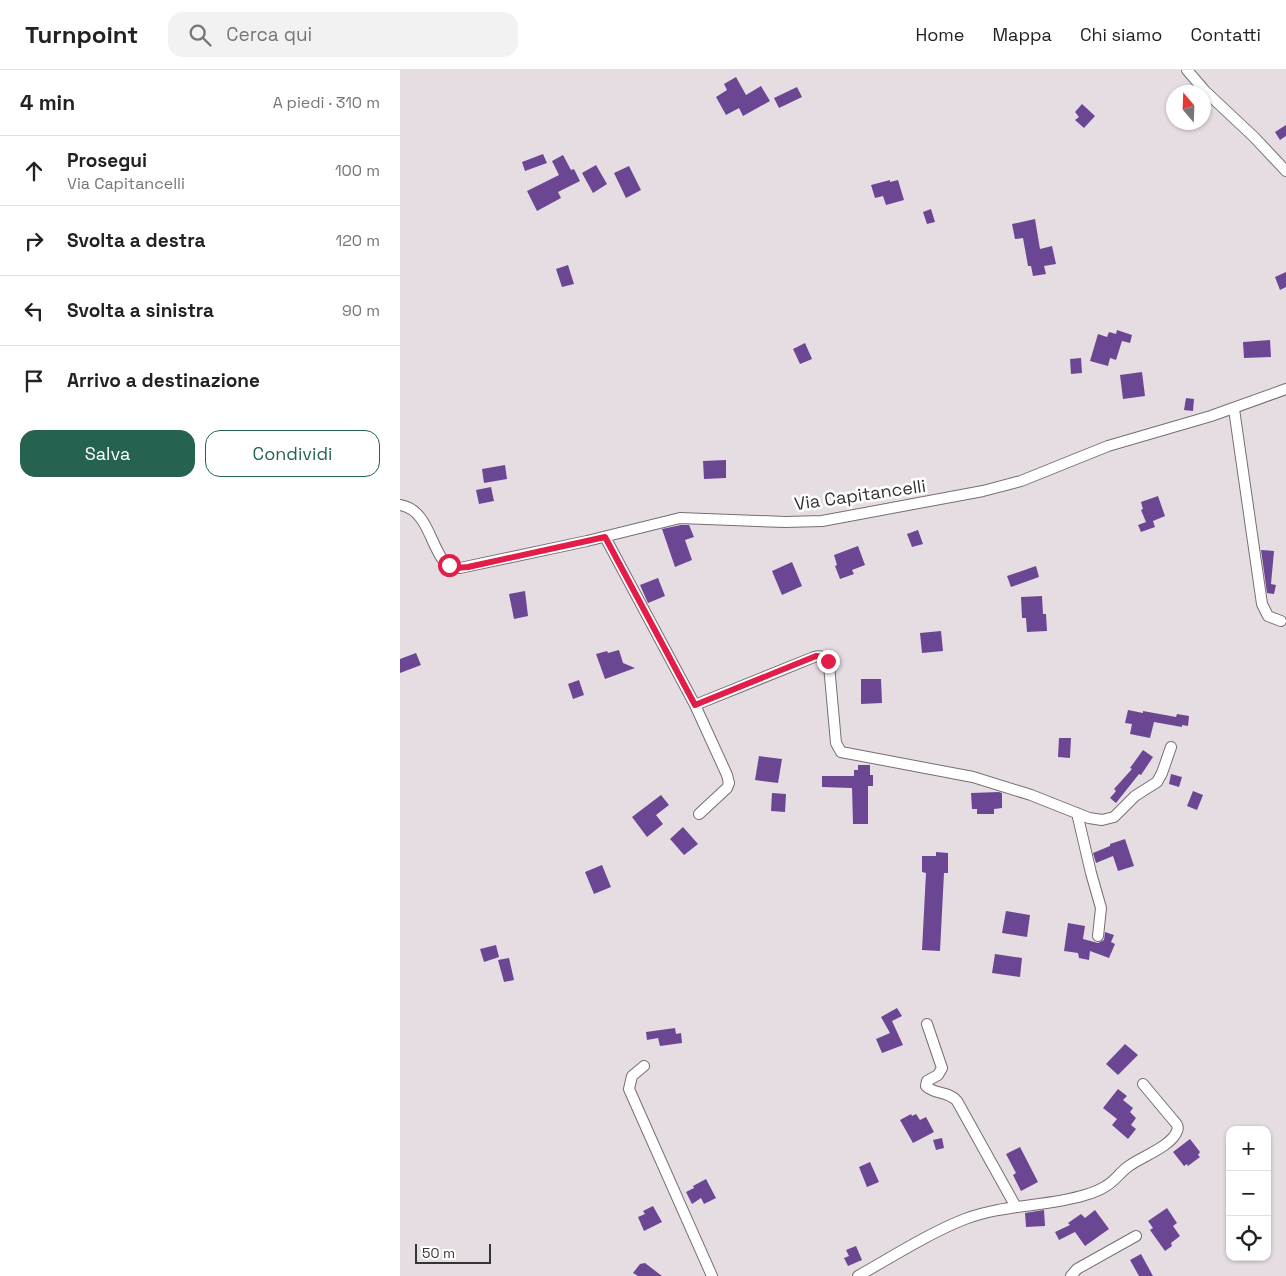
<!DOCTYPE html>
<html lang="it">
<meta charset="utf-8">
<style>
body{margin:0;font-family:"Space Grotesk",sans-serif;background:#f2f2f2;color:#222}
.controls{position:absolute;right:15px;bottom:15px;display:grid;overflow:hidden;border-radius:10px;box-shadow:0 1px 4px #0004}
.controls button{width:45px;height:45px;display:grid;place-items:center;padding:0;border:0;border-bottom:1px solid #e0e0e0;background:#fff;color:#222;font:25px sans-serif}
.compass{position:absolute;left:766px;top:15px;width:45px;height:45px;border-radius:50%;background:#fff;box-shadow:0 1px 4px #0004;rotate:341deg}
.scale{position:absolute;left:15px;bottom:12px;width:76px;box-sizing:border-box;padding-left:5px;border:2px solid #363335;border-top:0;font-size:14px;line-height:18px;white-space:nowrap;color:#363335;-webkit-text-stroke:4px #fff;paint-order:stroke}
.stop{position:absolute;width:15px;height:15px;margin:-11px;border:4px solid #e11d48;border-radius:50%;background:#fff}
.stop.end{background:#e11d48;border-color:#fff;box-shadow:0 1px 5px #0008}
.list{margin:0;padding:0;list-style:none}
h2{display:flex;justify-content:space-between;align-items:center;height:65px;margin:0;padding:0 20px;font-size:21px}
h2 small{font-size:16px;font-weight:400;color:#767676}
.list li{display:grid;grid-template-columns:32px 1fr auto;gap:15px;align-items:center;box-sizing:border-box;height:70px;padding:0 20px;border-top:1px solid #e0e0e0}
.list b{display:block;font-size:19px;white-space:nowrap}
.list p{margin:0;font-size:16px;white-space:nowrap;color:#767676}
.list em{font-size:16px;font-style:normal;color:#767676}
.actions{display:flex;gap:10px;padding:15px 20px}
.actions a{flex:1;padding:11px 0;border:1px solid #256350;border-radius:15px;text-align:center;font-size:18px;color:#256350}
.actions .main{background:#256350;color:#fff}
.icon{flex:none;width:28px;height:28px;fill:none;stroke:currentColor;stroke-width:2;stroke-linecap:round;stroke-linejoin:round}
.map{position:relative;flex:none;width:886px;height:1206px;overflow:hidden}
header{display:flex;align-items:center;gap:30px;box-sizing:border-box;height:70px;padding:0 25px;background:#fff;border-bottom:1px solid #e0e0e0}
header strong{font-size:24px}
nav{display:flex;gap:28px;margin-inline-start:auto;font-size:18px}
.search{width:350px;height:45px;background:#f2f2f2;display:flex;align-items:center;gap:12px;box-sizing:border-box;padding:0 18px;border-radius:15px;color:#767676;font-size:19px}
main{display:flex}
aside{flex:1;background:#fff}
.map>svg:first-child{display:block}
.building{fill:#6b4793}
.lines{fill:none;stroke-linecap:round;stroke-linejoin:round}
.street-casing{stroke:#766e73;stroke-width:12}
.street{stroke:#fff;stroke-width:10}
.route{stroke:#e11d48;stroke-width:6}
.labels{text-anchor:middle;stroke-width:5;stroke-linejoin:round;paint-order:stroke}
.street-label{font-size:18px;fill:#363335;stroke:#fff}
</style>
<header>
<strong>Turnpoint</strong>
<div class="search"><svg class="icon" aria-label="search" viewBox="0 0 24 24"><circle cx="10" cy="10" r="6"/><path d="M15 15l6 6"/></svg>Cerca qui</div>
<nav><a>Home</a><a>Mappa</a><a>Chi siamo</a><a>Contatti</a></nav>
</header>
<main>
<aside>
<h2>4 min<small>A piedi · 310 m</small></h2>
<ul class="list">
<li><svg class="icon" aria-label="ahead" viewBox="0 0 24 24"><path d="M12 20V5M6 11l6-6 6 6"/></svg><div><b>Prosegui</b><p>Via Capitancelli</p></div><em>100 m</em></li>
<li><svg class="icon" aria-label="right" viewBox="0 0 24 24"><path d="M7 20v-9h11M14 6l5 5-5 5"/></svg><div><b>Svolta a destra</b></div><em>120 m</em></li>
<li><svg class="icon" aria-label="left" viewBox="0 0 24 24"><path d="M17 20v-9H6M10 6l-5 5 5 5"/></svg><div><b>Svolta a sinistra</b></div><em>90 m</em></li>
<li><svg class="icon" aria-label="arrive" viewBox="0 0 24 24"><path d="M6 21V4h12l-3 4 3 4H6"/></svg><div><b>Arrivo a destinazione</b></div></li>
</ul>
<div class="actions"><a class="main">Salva</a><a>Condividi</a></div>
</aside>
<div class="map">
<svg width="886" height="1206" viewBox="0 0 886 1206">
<rect width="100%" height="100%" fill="#e6dde3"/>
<!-- building -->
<path class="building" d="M336,7L346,25L361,16L370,31L343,46L339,38L326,45L316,27L327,20L324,14Z
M397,17L402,27L379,38L374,28Z
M682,34L695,46L684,58L675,50L679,47L675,42Z
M886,55V66L880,70L875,62Z
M143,84L147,93L125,101L122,92Z
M163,85L171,100L174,99L180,111L158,122L161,128L137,141L127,121L159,105L152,91Z
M196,95L207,114L193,123L182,103Z
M229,96L241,120L226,128L214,103Z
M490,110V112L498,110L504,130L486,135L483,126L475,128L471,115Z
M531,139L535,152L527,154L523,142Z
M635,149L640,179L652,176L656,194L644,196L646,204L633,206L631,196H628L623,168L615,169L612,154Z
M168,195L174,214L162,217L156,199Z
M886,202V217L880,220L875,207Z
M717,260L732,265L730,273L722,271L716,290L710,288L708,296L690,291L698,264L707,267L709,262L716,264Z
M870,270L871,287L844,288L843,272Z
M405,273L412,289L400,294L393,279Z
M681,288L682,303L671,304L670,289Z
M742,302L745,326L723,329L720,305Z
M786,328L794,329L793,341L784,340Z
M326,390V408L304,409L303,391Z
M105,395L107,409L84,413L82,399Z
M91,417L94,431L79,434L76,420Z
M758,426L765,446L753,451L755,457L741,462L738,455L746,452L741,440L743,439L741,432Z
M281,455H289L294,467L285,470L292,490L275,497L262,459Z
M518,460L523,474L512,477L507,464Z
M458,476L465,495L452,500L454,504L440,509L435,496L437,495L434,485Z
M861,480L874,481L871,514L876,515L874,524L867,523Z
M392,492L402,516L382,525L372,501Z
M636,496L639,507L611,517L607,506Z
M258,508L265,526L248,533L240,515Z
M125,521L128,546L114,549L109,524Z
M642,526L643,544H646L647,561L627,562L626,548H622L621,527Z
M541,561L543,581L522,583L520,563Z
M219,580L223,593L235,598L205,609L196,584L207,581L208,583Z
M16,583L21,595L0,603V589Z
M461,609H481L482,633L461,634Z
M179,610L184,625L173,629L168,614Z
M728,640L743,643V641L776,647L777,644L789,646L788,656L782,655V657L754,652L750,668L730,664L732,654L725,653Z
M659,668H671L670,688L658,687Z
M743,680L753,687L741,705L739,704L716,733L710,728L716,721L714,719L732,699L730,698Z
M359,686L382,689L378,713L355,710Z
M458,695H470V705H473V716H468V754H453L452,718L422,717V706H454V700H458Z
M771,704L782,707L779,717L769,714Z
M793,721L803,725L797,740L787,736Z
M599,722L602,723V738L594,739V744H577V739H572L571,723Z
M372,723L386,724L385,742L371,741Z
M261,725L269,735L256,745L263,754L247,767L232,747Z
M283,757L298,774L284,785L270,769Z
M725,769L734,796L718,801L713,786L696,793L693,783L710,776V774Z
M536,782L548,783V803H544L540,881L522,880L526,803L522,802V786H536Z
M202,795L211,817L194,824L185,802Z
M606,841L630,845L627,867L602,863Z
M668,853L685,856L683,869L698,873L704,870L705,862L714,865L711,872L715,874L709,888L690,881L689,890L679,888L678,883L664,881Z
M96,875L99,887L84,892L80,879Z
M595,884L622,888L620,907L592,903Z
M109,888L114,910L104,912L98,890Z
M497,938L502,946L492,951L503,975L482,983L476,969L490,963L481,947Z
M275,958L276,964L281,963L282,973L260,976L258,968L247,970L246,962Z
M725,974L738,985L718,1005L706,994Z
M718,1019L727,1026L723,1030L733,1038L730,1042L736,1048L731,1055L736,1059L728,1069L712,1055L717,1049L703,1038Z
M511,1044L512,1046L516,1044L520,1050L526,1047L534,1062L513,1073L500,1050Z
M542,1068L544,1078L536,1080L533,1070Z
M790,1069L800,1082L798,1085L800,1087L788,1096L787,1094L784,1096L773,1082Z
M620,1077L638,1112L621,1121L613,1105L616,1103L606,1084Z
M470,1092L479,1112L467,1117L459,1097Z
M306,1109L316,1128L304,1134L301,1128L292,1134L286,1122L294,1118L293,1116Z
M253,1136L262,1152L244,1161L238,1147L245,1144L243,1141Z
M767,1138L777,1153L773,1156L780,1166L771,1173L772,1176L765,1181L750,1160L753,1158L748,1151Z
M644,1140L645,1156L626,1157L625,1143Z
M695,1140L709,1159L685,1176L675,1162L659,1170L655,1162L670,1155L668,1153L681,1144L685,1148Z
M456,1176L462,1190L448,1196L444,1188L449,1186L446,1180Z
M741,1184L753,1206H739L730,1190Z
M245,1193L262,1206H238L233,1203L240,1194Z"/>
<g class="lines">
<defs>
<path id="street" d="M787,0L805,21L854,67L886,101
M834,339L862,534L868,546L881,551
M0,435C27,440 29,471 43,490L49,495L60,498L187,471L280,448L385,452L422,451L583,421L621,411L708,376L811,346L886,319
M205,467L295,635L327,705L329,713L327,718L299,744
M295,635L414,587C421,585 427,587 429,595L436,673L441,682L573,707L631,725L689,748L702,750L714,747L735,726L757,712L762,703L771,677
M677,743L691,803L701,838L698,866
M527,954L542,998L538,1005L527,1011L526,1016C535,1025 547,1020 557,1031L616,1137
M244,996L232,1006L229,1019L312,1206
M458,1206C492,1187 529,1163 565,1149C604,1134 646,1137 685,1125C692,1123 700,1120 706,1116C715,1111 720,1102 729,1096C741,1087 772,1076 777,1061C779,1057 777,1054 774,1051L743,1014
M671,1206L677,1199L736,1166"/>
</defs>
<!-- street casing -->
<use href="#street" class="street-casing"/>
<!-- street -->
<use href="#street" class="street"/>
</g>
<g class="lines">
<!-- route -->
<path class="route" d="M49,495L56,498L68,497L205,467L295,635L416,586L423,587L428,591"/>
</g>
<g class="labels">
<!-- street labels -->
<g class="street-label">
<text transform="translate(460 425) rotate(-8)" y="6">Via Capitancelli</text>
</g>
</g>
</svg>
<div class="controls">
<button>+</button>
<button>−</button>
<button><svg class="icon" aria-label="locate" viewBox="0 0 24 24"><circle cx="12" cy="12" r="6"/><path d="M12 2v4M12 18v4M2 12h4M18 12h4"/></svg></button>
</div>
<svg class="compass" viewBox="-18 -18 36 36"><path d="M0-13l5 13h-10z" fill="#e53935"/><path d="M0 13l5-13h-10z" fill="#767676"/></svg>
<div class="scale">50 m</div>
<div class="stop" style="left:49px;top:495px"></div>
<div class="stop end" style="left:428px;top:591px"></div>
</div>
</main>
